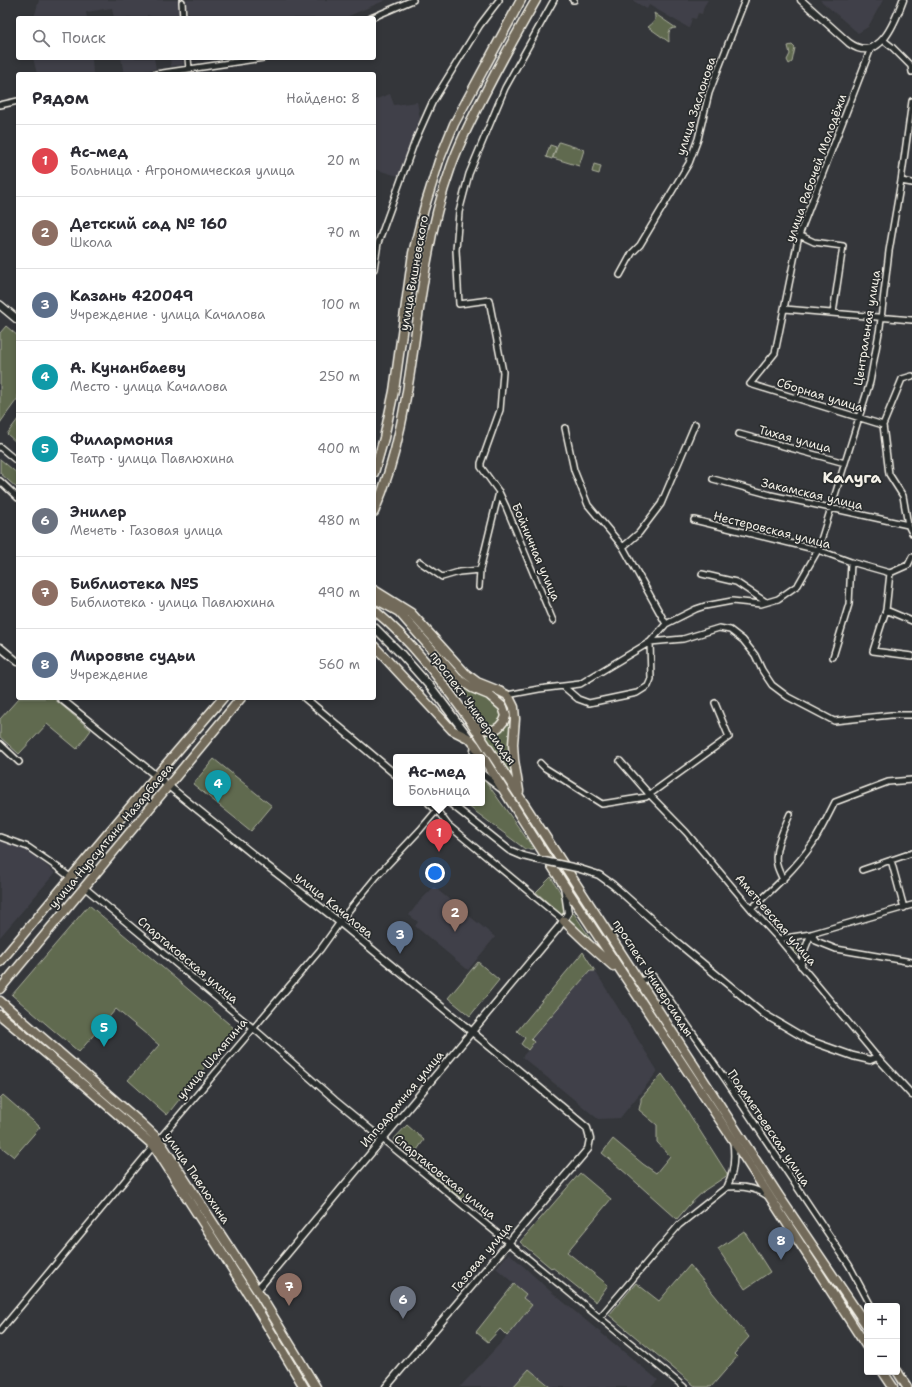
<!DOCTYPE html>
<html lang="ru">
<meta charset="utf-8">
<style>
body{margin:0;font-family:"Shantell Sans",sans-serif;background:#f7f7f7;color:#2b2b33}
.controls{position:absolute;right:12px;bottom:12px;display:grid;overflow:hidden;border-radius:4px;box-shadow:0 2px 6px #0003}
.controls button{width:36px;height:36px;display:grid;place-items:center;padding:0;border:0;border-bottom:1px solid #e1e1e2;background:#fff;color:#2b2b33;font:20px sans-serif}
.you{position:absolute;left:435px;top:873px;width:14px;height:14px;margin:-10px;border:3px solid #fff;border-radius:50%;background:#1a73e8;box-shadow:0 0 0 6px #1a73e833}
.badge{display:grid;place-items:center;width:26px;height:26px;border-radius:50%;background:#b45309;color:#fff;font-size:13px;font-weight:700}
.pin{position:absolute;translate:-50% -33px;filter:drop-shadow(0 1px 2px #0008)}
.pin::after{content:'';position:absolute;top:21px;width:14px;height:12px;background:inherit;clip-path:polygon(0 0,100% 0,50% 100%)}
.popup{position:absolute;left:393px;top:754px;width:92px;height:52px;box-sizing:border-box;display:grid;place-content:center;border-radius:4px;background:#fff;filter:drop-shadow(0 1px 3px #0005);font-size:13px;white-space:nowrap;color:#7c7c81}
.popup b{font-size:15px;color:#2b2b33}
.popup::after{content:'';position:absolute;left:50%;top:100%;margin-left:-8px;border:8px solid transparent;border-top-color:#fff}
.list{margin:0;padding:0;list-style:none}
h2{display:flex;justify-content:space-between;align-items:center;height:52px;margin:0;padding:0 16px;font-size:17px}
h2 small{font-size:13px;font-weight:400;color:#7c7c81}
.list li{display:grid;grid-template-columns:26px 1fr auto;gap:12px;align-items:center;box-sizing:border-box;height:72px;padding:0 16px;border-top:1px solid #e1e1e2}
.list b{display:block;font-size:15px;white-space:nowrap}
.list p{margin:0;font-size:13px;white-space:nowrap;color:#7c7c81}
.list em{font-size:13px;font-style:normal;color:#7c7c81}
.icon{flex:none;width:22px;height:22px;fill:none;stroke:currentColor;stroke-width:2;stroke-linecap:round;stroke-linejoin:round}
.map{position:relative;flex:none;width:912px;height:1387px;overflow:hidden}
.search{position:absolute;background:#fff;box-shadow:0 2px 6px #0003;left:16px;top:16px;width:360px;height:44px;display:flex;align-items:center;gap:10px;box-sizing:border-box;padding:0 14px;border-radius:4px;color:#7c7c81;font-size:15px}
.panel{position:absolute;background:#fff;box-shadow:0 2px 6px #0003;left:16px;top:72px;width:360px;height:628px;border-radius:4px}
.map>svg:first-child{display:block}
.built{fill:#404149}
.green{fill:#616a50;stroke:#aaae9c}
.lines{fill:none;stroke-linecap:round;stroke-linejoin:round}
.minor-casing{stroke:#f4f1e8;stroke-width:8}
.tertiary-casing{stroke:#f4f1e8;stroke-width:9}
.secondary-casing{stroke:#f4f1e8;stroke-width:10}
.primary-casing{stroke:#f4f1e8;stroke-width:11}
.minor{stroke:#2a2d2e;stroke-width:5}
.tertiary{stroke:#2a2d2e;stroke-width:6}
.secondary{stroke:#2a2d2e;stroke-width:7}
.primary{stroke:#726b5a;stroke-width:8}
.tertiary-bridge-casing{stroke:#f4f1e8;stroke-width:9;stroke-linecap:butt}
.tertiary-bridge{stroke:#2a2d2e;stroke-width:6}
.labels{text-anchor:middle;stroke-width:3.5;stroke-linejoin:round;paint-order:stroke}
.street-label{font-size:12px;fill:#f4f1e8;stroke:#2a2d2e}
.district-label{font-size:16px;font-weight:bold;fill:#f4f1e8;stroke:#2a2d2e}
</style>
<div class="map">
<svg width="912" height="1387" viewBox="0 0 912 1387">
<rect width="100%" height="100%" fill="#34363a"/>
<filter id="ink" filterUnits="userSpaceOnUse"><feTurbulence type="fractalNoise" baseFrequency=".025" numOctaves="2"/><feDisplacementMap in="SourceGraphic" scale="8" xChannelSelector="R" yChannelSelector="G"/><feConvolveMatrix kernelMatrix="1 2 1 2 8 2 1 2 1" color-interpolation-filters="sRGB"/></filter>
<g filter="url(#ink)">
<!-- built -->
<path class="built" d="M39,0H386L344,18H190L186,5L178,6L179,18H155L147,15V18H114L112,8L86,12L87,18H34Z
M632,0H708L704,6L702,14L698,13L696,19L692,18L689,28L649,5L647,9Z
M820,0H883L868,27L858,33Z
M33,58H92L93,74H37Z
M121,58H154L156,69L124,74Z
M170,58H183V65L171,66Z
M390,94L394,105L417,102L420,118L398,176L374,169V100Z
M0,841L26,849L55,873L0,937Z
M434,887L495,937L468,970L415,926L418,922L409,915L419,902Z
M590,971H595L657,1070V1072L620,1118L598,1119L522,1057L534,1043L531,1040Z
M509,1253L549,1290L658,1380L651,1387H460L507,1336L532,1305L523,1298L526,1294L496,1268Z"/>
<!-- green -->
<path class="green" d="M654,13L676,28C667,28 669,35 669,42L648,27C653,23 657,21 654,13Z
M792,45L795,48L792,62L789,64L787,60L790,54L788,46Z
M559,142L584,150L579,166L553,158Z
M550,145L556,147L552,159L546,157Z
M594,164L601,166L599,174L592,172Z
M6,326L18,336V398L0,423V333Z
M18,419V444L7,434Z
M0,459L18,474V489L0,473Z
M456,680L481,696L496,703L501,708V720L493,727H488L484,723Z
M19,698H53L91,730L77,749L47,724L19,754L0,737V719Z
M512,712L509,759L513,780L483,733C499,739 508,727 512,712Z
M214,759L272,806L251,831L193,784Z
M482,776L534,849H525L464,803H482Z
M551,877C557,888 570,903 563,916L536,892Z
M89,905L235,1029L167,1115L128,1080L159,1045L116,1009L79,1052L12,995Z
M571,909L597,948L568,921Z
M792,940H798L802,943L801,952L798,954L795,955L790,948V944Z
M583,952L595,971H590L531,1039L534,1042L528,1050L521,1044L525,1038L517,1031Z
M478,962L499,980L470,1016L448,998Z
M662,1074L681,1101L728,1175L705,1190L689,1205L677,1219L628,1175L602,1153L613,1139L643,1164L656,1173L670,1156L657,1142V1125L639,1110L641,1101V1098Z
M3,1095L40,1127L14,1157L0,1146V1098Z
M407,1125L424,1140L415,1153L465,1195L461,1199L393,1140Z
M580,1173L611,1199L567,1252L608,1285L596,1302L552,1267L551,1268L520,1242Z
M744,1231L770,1272L745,1289L718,1249Z
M690,1265L749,1337L734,1354L737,1357L711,1387H696L609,1315L636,1283L659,1301Z
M514,1284L526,1294L523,1298L532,1305L507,1336L500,1329L488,1342L476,1332Z
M529,1369L551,1387H513Z"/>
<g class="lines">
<defs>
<path id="minor" d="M573,0H574
M182,2L183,18
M371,18L413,0
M883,40L892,47L911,66L912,72
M871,48L799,235L775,353L750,384L883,425
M188,58L189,69
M156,74L263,58
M0,105L18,101
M901,181L912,183
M799,235L814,242L843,246L833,313
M374,269L378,243L415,141L432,103L480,25L499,0
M620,275L632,253L640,245L689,163L698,139L709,93L745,0
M785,309L912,320
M912,376L902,379L883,425L889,474L903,496L908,525L912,533
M565,428L574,470L588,505L623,547L666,624
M739,434L845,463
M0,447L18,462
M713,479L771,495L908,525
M0,481L18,498
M694,520L818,550L851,562L890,573
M623,547L639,533L661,504L695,424
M420,562L442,577L459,572L480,570
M890,573L886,610L873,651L912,656
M890,573L908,565L912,557
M702,574L736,582L766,602
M479,587L480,570L499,492
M886,610L912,621
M553,621L506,507L499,492L481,467V463L500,410L503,372L489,300L459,304L456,250L459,212L469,174L505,88L554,0
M833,657L849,604L851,562
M564,687L578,699L589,703L637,693L648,686L651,679L650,642L683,639L719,628L730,630L743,640L755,655L762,670L772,685L788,697L834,721L891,715H912
M507,695L539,689L580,684L650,642L666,624L696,609L705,606L732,601L761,604L778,599L798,585L818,550L870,382L880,327L889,251L901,181L912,101
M0,744L19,762
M620,761L649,794L686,832L751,909L779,939L877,1057
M540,763L545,768L602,804L646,797L729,737L715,703
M0,837L28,847L57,867L71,878
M891,860L904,908
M862,870L912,853
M783,880C781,875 778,870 777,865C773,849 784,829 790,814
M84,887L260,1034L335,1100L684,1387
M751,909C773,889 796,868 813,843C821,830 828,816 835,802L888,782L912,780
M779,939L811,934L912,905
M801,966L805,949L811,934L816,941L836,949L912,962
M641,981L653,976L725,1079L849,1265L871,1306
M727,1187C741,1186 755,1187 766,1195
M600,1317L679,1225L727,1187C734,1173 735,1158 733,1142
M0,1331L166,1131L320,950L345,915L377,876L420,830L437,810L448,825L564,921"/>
<path id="tertiary" d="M801,0L849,43C879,65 895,22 903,0
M0,647L18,662
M60,698L266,865L333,917L529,1079L587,1128L590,1139L588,1149L386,1387
M305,698L396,775
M473,757L475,745
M482,774L500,788
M429,803L437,810L442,803
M450,803L509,850L523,856L535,859
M577,868L599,875L613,885L678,943L764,1014L808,1040L853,1056L870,1060L877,1057L912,1095
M257,1290L559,927L568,913L564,886"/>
<path id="secondary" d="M0,305L18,320
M374,627L402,655L433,690L470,739"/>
<path id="primary" d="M374,473L384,438L394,391L413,253L424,209L439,161L454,124L521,0
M374,512C410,430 411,341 428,255C433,225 441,195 451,167C459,144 470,122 481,101C498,67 517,33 536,0
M374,590L411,613L465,673L477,682L497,690L507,695L510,699L514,707L515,719L513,744L514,760L519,791
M374,600L379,601L399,612L457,678L472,688L489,695L503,707L506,716L504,721L499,727L494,730L482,729L473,724
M374,610C413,642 442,682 471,722L779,1196L867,1326
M374,646L452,730L470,739L475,745L564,885L733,1140L867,1347
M564,921L586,942L613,966
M0,962L156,776L223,698
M0,989L241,698
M0,1001L141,1123L159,1140L257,1290L316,1387
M0,1015L85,1086L154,1146L249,1295L304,1387
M897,1371L907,1387
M883,1372L893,1387"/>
</defs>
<!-- minor casing -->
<use href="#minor" class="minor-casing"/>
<!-- tertiary casing -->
<use href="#tertiary" class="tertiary-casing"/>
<!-- secondary casing -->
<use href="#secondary" class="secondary-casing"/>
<!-- primary casing -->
<use href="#primary" class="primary-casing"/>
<!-- minor -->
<use href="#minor" class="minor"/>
<!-- tertiary -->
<use href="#tertiary" class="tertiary"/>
<!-- secondary -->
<use href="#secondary" class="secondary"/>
<!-- primary -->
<use href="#primary" class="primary"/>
<defs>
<path id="tertiary-bridge" d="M535,859L577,868"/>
</defs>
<!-- tertiary-bridge casing -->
<use href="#tertiary-bridge" class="tertiary-bridge-casing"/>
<!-- tertiary-bridge -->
<use href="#tertiary-bridge" class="tertiary-bridge"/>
</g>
</g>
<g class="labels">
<!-- street labels -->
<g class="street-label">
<text transform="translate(696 106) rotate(-72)" y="4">улица Заслонова</text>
<text transform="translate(816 168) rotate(-70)" y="4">улица Рабочей Молодёжи</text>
<text transform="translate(414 273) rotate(-80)" y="4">улица Вишневского</text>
<text transform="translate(867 328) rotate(-81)" y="4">Центральная улица</text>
<text transform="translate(820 395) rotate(17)" y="4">Сборная улица</text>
<text transform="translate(795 439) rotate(15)" y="4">Тихая улица</text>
<text transform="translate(812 494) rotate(13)" y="4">Закамская улица</text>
<text transform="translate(772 530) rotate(14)" y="4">Нестеровская улица</text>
<text transform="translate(536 552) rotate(67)" y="4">Бойничная улица</text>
<text transform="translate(473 708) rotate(54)" y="4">проспект Универсиады</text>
<text transform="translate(111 836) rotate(-50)" y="4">улица Нурсултана Назарбаева</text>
<text transform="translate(334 905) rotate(39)" y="4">улица Качалова</text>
<text transform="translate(776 920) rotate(49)" y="4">Аметьевская улица</text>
<text transform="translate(188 960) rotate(40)" y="4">Спартаковская улица</text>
<text transform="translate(653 978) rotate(57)" y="4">проспект Универсиады</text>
<text transform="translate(212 1059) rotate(-50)" y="4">улица Шаляпина</text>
<text transform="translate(402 1099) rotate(-50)" y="4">Ипподромная улица</text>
<text transform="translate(769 1128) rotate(56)" y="4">Подаметьевская улица</text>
<text transform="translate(445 1177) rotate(39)" y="4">Спартаковская улица</text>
<text transform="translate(197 1178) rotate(56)" y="4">улица Павлюхина</text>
<text transform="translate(482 1257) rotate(-50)" y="4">Газовая улица</text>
</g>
<!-- district labels -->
<g class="district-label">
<text x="852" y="483">Калуга</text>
</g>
</g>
</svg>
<div class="controls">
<button>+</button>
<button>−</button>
</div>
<div class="you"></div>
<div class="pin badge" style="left:439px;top:852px;background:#e0444e">1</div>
<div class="popup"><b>Ас-мед</b>Больница</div>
<div class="pin badge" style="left:455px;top:932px;background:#8d6e63">2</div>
<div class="pin badge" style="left:400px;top:954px;background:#5c6f8a">3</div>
<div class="pin badge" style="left:218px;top:803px;background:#0f9aa8">4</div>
<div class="pin badge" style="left:104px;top:1047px;background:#0f9aa8">5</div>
<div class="pin badge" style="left:403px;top:1319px;background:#6b7280">6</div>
<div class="pin badge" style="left:289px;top:1306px;background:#8d6e63">7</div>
<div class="pin badge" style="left:781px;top:1260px;background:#5c6f8a">8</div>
<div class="search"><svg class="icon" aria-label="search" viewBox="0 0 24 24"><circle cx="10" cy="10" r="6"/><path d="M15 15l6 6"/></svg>Поиск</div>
<section class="panel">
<h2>Рядом<small>Найдено: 8</small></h2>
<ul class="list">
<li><span class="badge" style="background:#e0444e">1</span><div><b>Ас-мед</b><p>Больница · Агрономическая улица</p></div><em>20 m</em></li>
<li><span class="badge" style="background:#8d6e63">2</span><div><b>Детский сад № 160</b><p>Школа</p></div><em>70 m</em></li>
<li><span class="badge" style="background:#5c6f8a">3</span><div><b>Казань 420049</b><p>Учреждение · улица Качалова</p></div><em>100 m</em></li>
<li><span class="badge" style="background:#0f9aa8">4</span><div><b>А. Кунанбаеву</b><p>Место · улица Качалова</p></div><em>250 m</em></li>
<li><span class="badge" style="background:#0f9aa8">5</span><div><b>Филармония</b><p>Театр · улица Павлюхина</p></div><em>400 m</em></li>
<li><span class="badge" style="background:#6b7280">6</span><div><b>Энилер</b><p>Мечеть · Газовая улица</p></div><em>480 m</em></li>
<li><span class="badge" style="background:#8d6e63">7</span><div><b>Библиотека №5</b><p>Библиотека · улица Павлюхина</p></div><em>490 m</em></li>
<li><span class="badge" style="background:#5c6f8a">8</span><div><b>Мировые судьи</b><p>Учреждение</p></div><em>560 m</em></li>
</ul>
</section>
</div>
